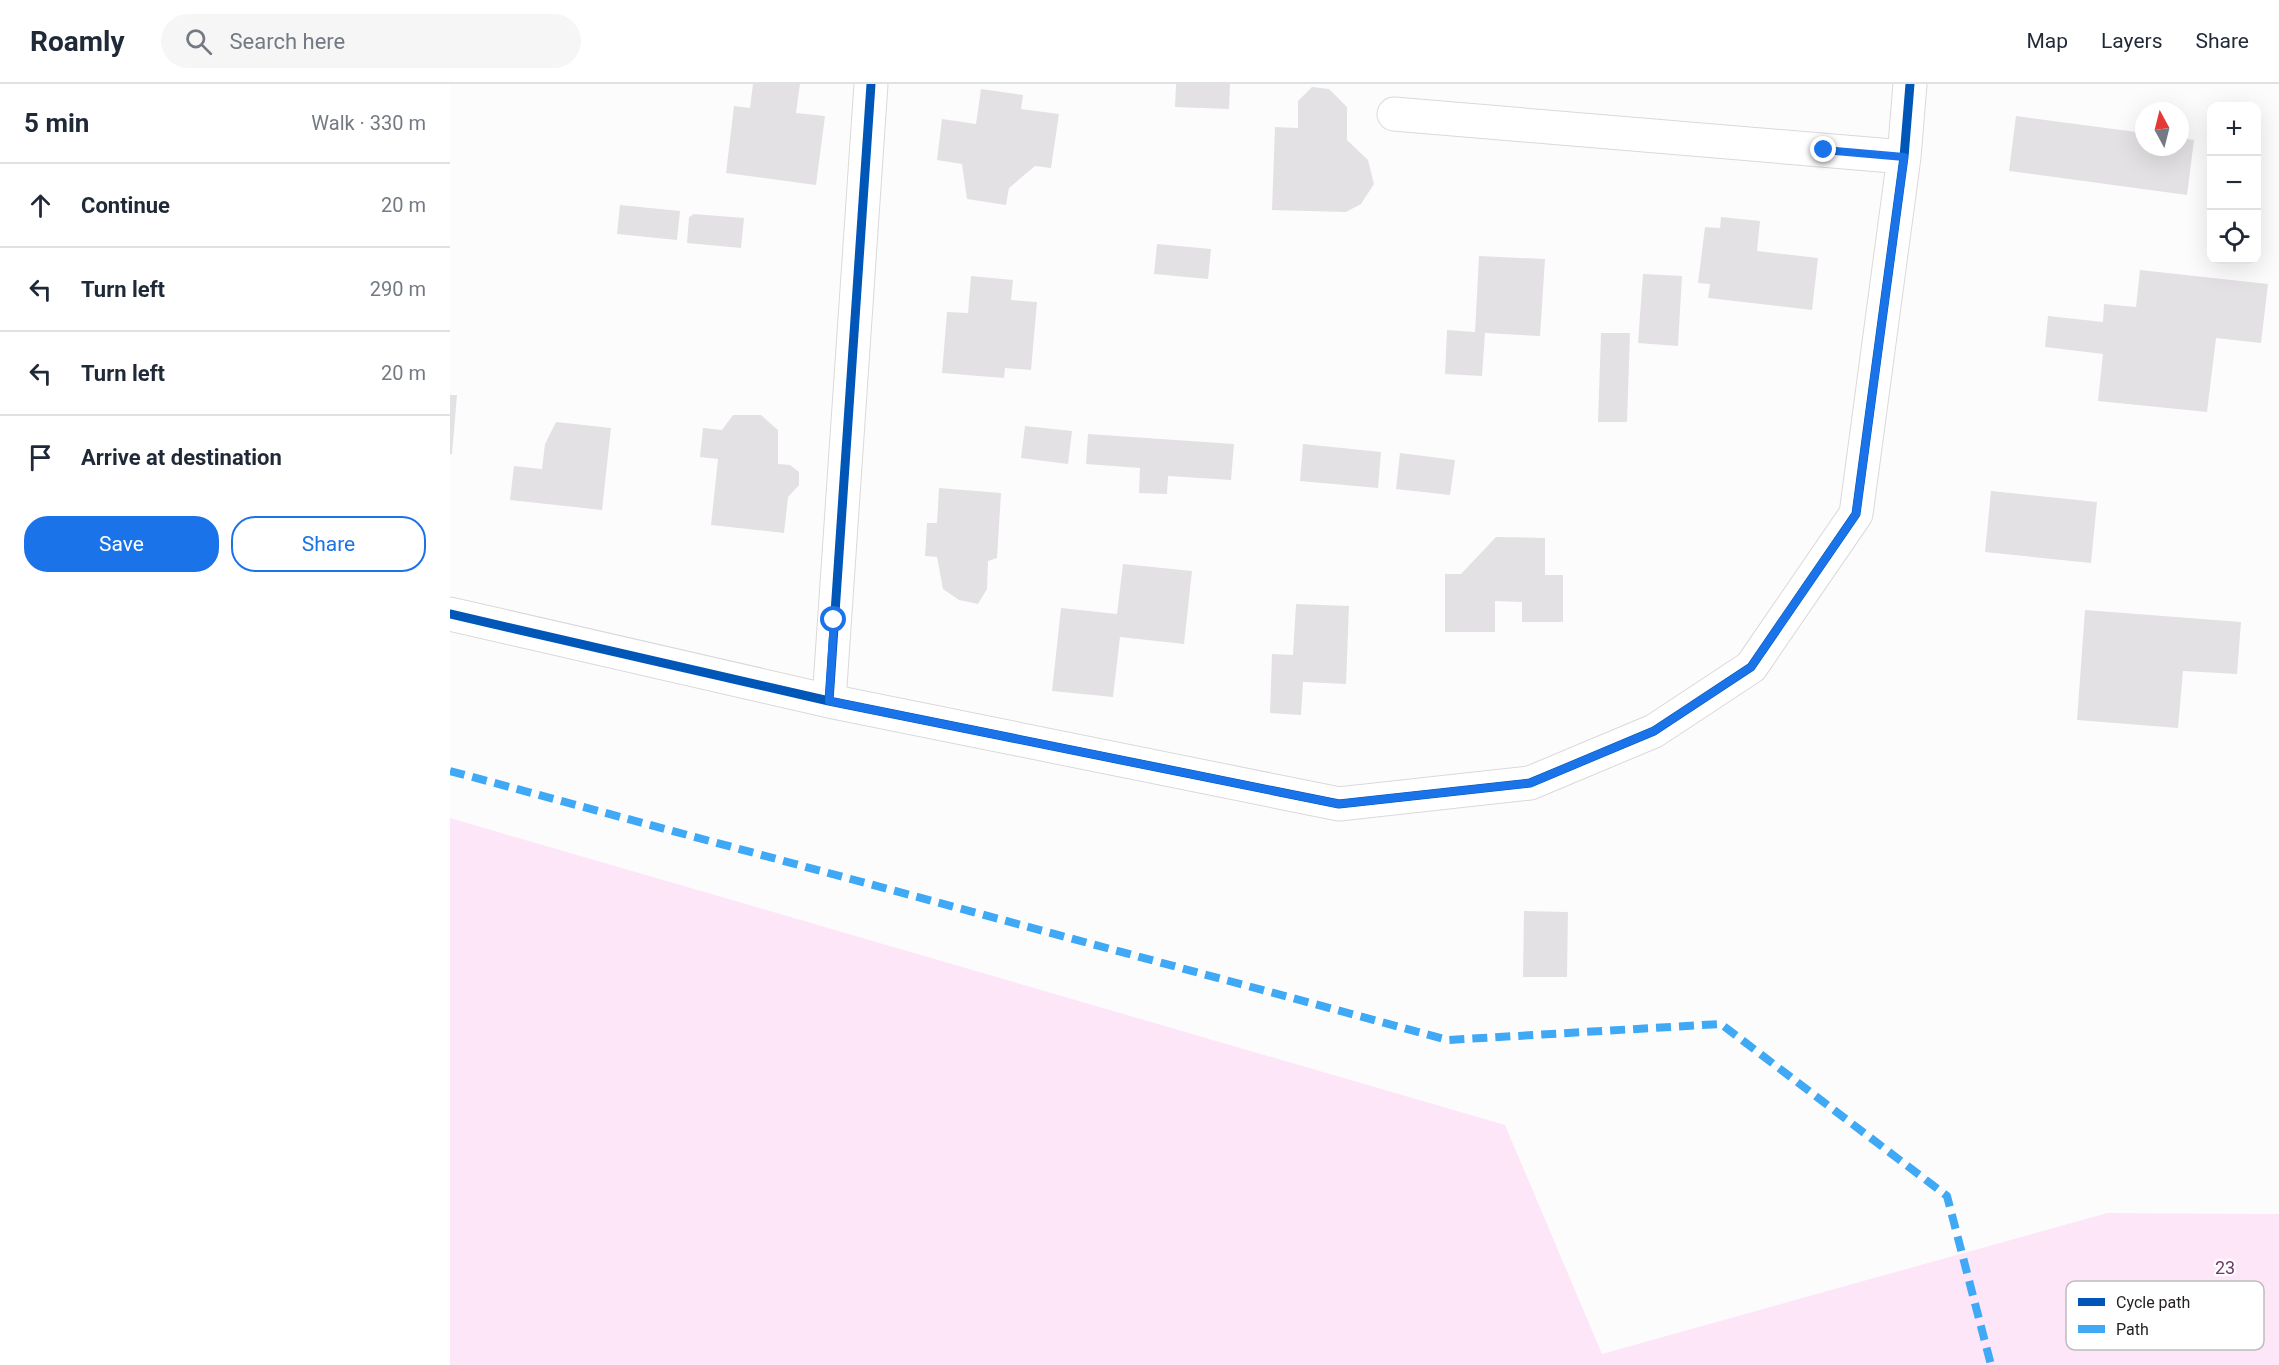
<!DOCTYPE html>
<meta charset="utf-8">
<style>
body{margin:0;font-family:Roboto,sans-serif;background:#f6f6f7;color:#1f2937}
.controls{position:absolute;right:18px;top:18px;display:grid;overflow:hidden;border-radius:12px;box-shadow:0 6px 24px #0002}
.controls button{width:54px;height:54px;display:grid;place-items:center;padding:0;border:0;border-bottom:2px solid #e0e1e3;background:#fff;color:#1f2937;font:30px sans-serif}
.compass{position:absolute;left:1685px;top:18px;width:54px;height:54px;border-radius:50%;background:#fff;box-shadow:0 6px 24px #0002;rotate:353deg}
.stop{position:absolute;width:18px;height:18px;margin:-14px;border:4px solid #1a73e8;border-radius:50%;background:#fff}
.stop.end{background:#1a73e8;border-color:#fff;box-shadow:0 2px 6px #0008}
.list{margin:0;padding:0;list-style:none}
h2{display:flex;justify-content:space-between;align-items:center;height:78px;margin:0;padding:0 24px;font-size:26px}
h2 small{font-size:20px;font-weight:400;color:#747a83}
.list li{display:grid;grid-template-columns:39px 1fr auto;gap:18px;align-items:center;box-sizing:border-box;height:84px;padding:0 24px;border-top:2px solid #e0e1e3}
.list b{display:block;font-size:22px;white-space:nowrap}
.list em{font-size:20px;font-style:normal;color:#747a83}
.actions{display:flex;gap:12px;padding:18px 24px}
.actions a{flex:1;padding:14px 0;border:2px solid #1a73e8;border-radius:24px;text-align:center;font-size:21px;color:#1a73e8}
.actions .main{background:#1a73e8;color:#fff}
.icon{flex:none;width:33px;height:33px;fill:none;stroke:currentColor;stroke-width:2;stroke-linecap:round;stroke-linejoin:round}
.map{position:relative;flex:none;width:1829px;height:1281px;overflow:hidden}
header{display:flex;align-items:center;gap:36px;box-sizing:border-box;height:84px;padding:0 30px;background:#fff;border-bottom:2px solid #e0e1e3}
header strong{font-size:28px}
nav{display:flex;gap:33px;margin-inline-start:auto;font-size:21px}
.search{width:420px;height:54px;background:#f6f6f7;display:flex;align-items:center;gap:15px;box-sizing:border-box;padding:0 21px;border-radius:33px;color:#747a83;font-size:22px}
main{display:flex}
aside{flex:1;background:#fff}
.map>svg:first-child{display:block}
.green{fill:#fee6f9}
.building{fill:#e4e1e4}
.lines{fill:none;stroke-linecap:round;stroke-linejoin:round}
.minor-casing{stroke:#dbd8da;stroke-width:35}
.minor{stroke:#fff;stroke-width:33}
.quiet{stroke:#3fa9f5;stroke-width:8;stroke-dasharray:15 8;stroke-linecap:butt}
.cycleway-casing{stroke:#fff;stroke-width:13}
.cycleway{stroke:#0057b8;stroke-width:9}
.route{stroke:#1a73e8;stroke-width:8}
.labels{text-anchor:middle;stroke-width:4.5;stroke-linejoin:round;paint-order:stroke}
.park-label{font-size:18px;fill:#6f3867;stroke:#fff}
.key{fill:#fff;stroke:#bebcbe;stroke-width:1.5}
.key-label{font-size:16px;fill:#262125}
</style>
<header>
<strong>Roamly</strong>
<div class="search"><svg class="icon" aria-label="search" viewBox="0 0 24 24"><circle cx="10" cy="10" r="6"/><path d="M15 15l6 6"/></svg>Search here</div>
<nav><a>Map</a><a>Layers</a><a>Share</a></nav>
</header>
<main>
<aside>
<h2>5 min<small>Walk · 330 m</small></h2>
<ul class="list">
<li><svg class="icon" aria-label="ahead" viewBox="0 0 24 24"><path d="M12 20V5M6 11l6-6 6 6"/></svg><div><b>Continue</b></div><em>20 m</em></li>
<li><svg class="icon" aria-label="left" viewBox="0 0 24 24"><path d="M17 20v-9H6M10 6l-5 5 5 5"/></svg><div><b>Turn left</b></div><em>290 m</em></li>
<li><svg class="icon" aria-label="left" viewBox="0 0 24 24"><path d="M17 20v-9H6M10 6l-5 5 5 5"/></svg><div><b>Turn left</b></div><em>20 m</em></li>
<li><svg class="icon" aria-label="arrive" viewBox="0 0 24 24"><path d="M6 21V4h12l-3 4 3 4H6"/></svg><div><b>Arrive at destination</b></div></li>
</ul>
<div class="actions"><a class="main">Save</a><a>Share</a></div>
</aside>
<div class="map">
<svg width="1829" height="1281" viewBox="0 0 1829 1281">
<rect width="100%" height="100%" fill="#fdfcfd"/>
<!-- green -->
<path class="green" d="M0,734L1055,1041L1152,1270L1657,1129L1829,1130V1281H0Z"/>
<!-- building -->
<path class="building" d="M303,0H350L346,29L375,32L366,101L276,89L284,22L300,24Z
M726,0H780L779,25L725,23Z
M862,3L879,5L897,23V56L918,76L924,100L911,120L896,128L822,126L825,43L848,44V17Z
M531,5L573,11L571,25L609,30L601,84L585,82L559,104L556,121L517,115L512,80L487,76L492,35L526,40Z
M1566,32L1694,49V63H1730V54L1744,56L1737,111L1559,87Z
M170,121L230,127L227,156L167,150Z
M244,130L294,134L291,164L237,159L239,133Z
M1271,133L1310,137L1307,167L1368,174L1362,226L1258,214L1260,200L1248,199L1255,143L1270,144Z
M707,160L761,165L758,195L704,190Z
M1029,172L1095,175L1090,252L1035,249L1032,292L995,290L997,246L1025,248Z
M1690,186L1818,200L1811,259L1766,254L1757,328L1648,317L1653,270L1595,263L1598,232L1653,238L1654,220L1686,223Z
M1193,190L1232,192L1228,262L1188,259Z
M521,192L563,196L561,216L587,218L581,286L555,284L554,294L492,289L497,228L518,229Z
M1151,249H1180L1177,338H1148Z
M0,311H7L2,370H0Z
M283,331H311L328,346V380L340,381L349,388V401L338,413L334,449L261,441L268,375L250,373L253,344L272,346Z
M106,338L161,344L152,426L60,416L64,382L92,385L95,360Z
M575,342L622,347L618,380L571,374Z
M638,350L784,360L781,396L718,392L717,410L689,409L690,384L636,380Z
M853,360L931,368L928,404L850,397Z
M950,369L1005,376L1000,411L946,405Z
M489,404L551,409L547,474L538,477L537,505L528,520L509,516L493,505L487,473L475,472L477,439H487Z
M1541,407L1647,418L1641,479L1535,468Z
M1046,453L1095,454V491H1113V538H1072V518L1045,517V548H995V490H1011Z
M673,480L742,487L734,560L670,553L663,613L602,607L611,524L667,530Z
M846,520L899,522L896,600L853,598L851,631L820,629L822,570L843,571Z
M1635,526L1791,538L1787,590L1733,587L1728,644L1627,636Z
M1074,827L1118,828L1117,893H1073Z"/>
<g class="lines">
<defs>
<path id="minor" d="M944,30L1454,73
M0,530L379,617L889,720L1080,699L1204,647L1301,583L1406,430L1454,73L1460,0
M379,617L421,0"/>
</defs>
<!-- minor casing -->
<use href="#minor" class="minor-casing"/>
<!-- minor -->
<use href="#minor" class="minor"/>
<!-- quiet -->
<path class="quiet" d="M0,687L998,956L1271,940L1497,1112L1541,1281"/>
<defs>
<path id="cycleway" d="M0,530L379,617L889,720L1080,699L1204,647L1301,583L1406,430L1454,73L1460,0
M379,617L421,0"/>
</defs>
<!-- cycleway casing -->
<use href="#cycleway" class="cycleway-casing"/>
<!-- cycleway -->
<use href="#cycleway" class="cycleway"/>
</g>
<g class="lines">
<!-- route -->
<path class="route" d="M384,536L379,617L889,720L1080,699L1204,647L1301,583L1406,430L1454,73L1374,66"/>
</g>
<g class="labels">
<!-- park labels -->
<g class="park-label">
<text x="1775" y="1190">23</text>
</g>
</g>
<!-- legend -->
<rect x="1616" y="1197" width="198" height="69" rx="9" class="key"/>
<rect x="1628" y="1214" width="27" height="8" fill="#0057b8"/>
<rect x="1628" y="1241" width="27" height="8" fill="#3fa9f5"/>
<g class="key-label">
<text x="1666" y="1224">Cycle path</text>
<text x="1666" y="1251">Path</text>
</g>
</svg>
<div class="controls">
<button>+</button>
<button>−</button>
<button><svg class="icon" aria-label="locate" viewBox="0 0 24 24"><circle cx="12" cy="12" r="6"/><path d="M12 2v4M12 18v4M2 12h4M18 12h4"/></svg></button>
</div>
<svg class="compass" viewBox="-18 -18 36 36"><path d="M0-13l5 13h-10z" fill="#e53935"/><path d="M0 13l5-13h-10z" fill="#747a83"/></svg>
<div class="stop" style="left:384px;top:536px"></div>
<div class="stop end" style="left:1374px;top:66px"></div>
</div>
</main>
